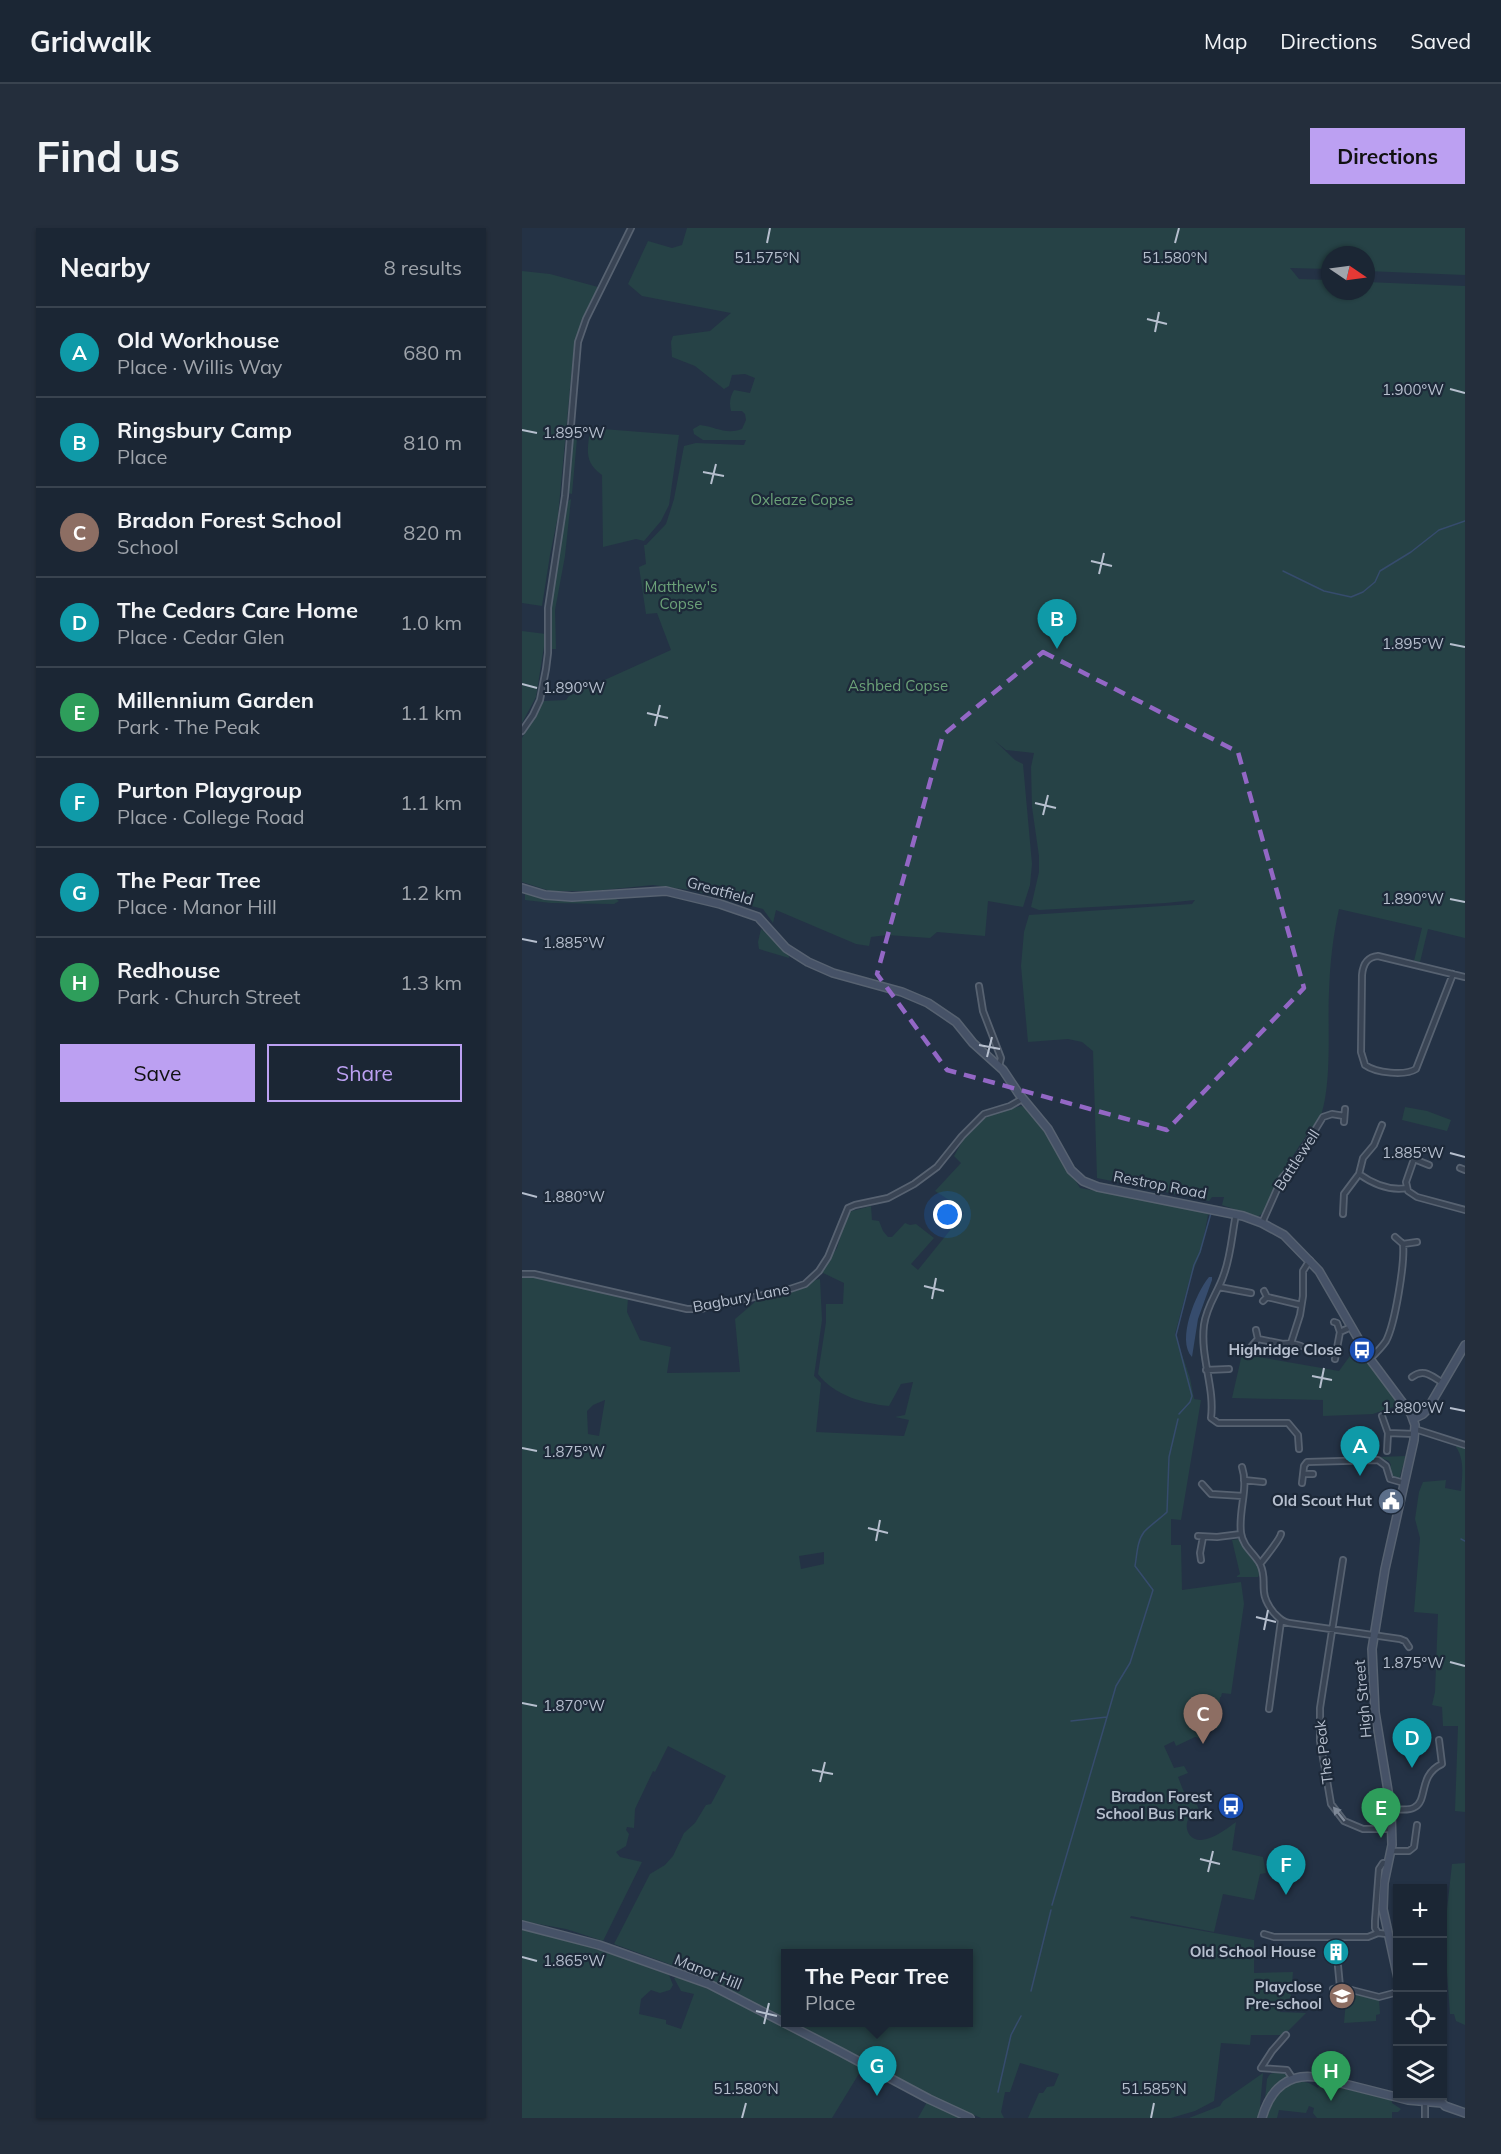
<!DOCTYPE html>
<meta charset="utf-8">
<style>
body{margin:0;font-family:Mulish,sans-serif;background:#242e3c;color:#f1f3f6}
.controls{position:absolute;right:18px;bottom:18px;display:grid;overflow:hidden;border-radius:0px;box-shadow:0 2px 4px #0004}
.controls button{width:54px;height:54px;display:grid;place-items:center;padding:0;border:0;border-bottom:2px solid #39434f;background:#1b2634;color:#f1f3f6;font:30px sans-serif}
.compass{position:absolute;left:799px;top:18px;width:54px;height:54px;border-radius:50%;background:#1b2634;box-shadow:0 2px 4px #0004;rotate:103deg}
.you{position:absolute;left:426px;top:987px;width:21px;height:21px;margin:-15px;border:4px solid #fff;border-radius:50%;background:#1a73e8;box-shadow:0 0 0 9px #1a73e833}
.badge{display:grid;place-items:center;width:39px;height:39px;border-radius:50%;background:#bca0f2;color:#fff;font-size:20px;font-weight:700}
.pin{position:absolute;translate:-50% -50px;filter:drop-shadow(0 2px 3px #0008)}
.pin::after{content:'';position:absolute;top:32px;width:21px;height:18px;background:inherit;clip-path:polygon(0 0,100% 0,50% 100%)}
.popup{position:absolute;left:259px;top:1721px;width:192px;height:78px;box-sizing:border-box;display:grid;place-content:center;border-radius:0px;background:#1b2634;filter:drop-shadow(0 2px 4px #0005);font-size:20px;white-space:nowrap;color:#a0a5ac}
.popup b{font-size:22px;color:#f1f3f6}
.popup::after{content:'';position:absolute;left:50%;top:100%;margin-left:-12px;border:12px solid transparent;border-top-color:#1b2634}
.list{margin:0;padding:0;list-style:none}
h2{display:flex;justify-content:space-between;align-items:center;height:78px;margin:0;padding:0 24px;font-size:26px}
h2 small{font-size:20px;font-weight:400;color:#a0a5ac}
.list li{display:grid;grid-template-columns:39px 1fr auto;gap:18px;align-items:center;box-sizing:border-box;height:90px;padding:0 24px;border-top:2px solid #39434f}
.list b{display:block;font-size:22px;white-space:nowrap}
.list p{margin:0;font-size:20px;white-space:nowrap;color:#a0a5ac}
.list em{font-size:20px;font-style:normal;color:#a0a5ac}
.actions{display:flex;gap:12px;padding:18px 24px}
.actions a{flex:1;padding:14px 0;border:2px solid #bca0f2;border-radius:0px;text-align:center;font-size:21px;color:#bca0f2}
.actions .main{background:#bca0f2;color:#111}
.icon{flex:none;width:33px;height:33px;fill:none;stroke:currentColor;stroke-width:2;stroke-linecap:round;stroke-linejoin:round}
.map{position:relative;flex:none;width:943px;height:1890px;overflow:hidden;border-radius:0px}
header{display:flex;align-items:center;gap:36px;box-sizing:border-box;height:84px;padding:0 30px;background:#1b2634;border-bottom:2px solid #39434f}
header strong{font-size:28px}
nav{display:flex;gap:33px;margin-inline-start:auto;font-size:21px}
.intro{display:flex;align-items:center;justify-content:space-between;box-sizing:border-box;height:144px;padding:0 36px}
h1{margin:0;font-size:42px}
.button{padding:15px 27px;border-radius:0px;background:#bca0f2;color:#111;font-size:21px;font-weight:700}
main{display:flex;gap:36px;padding:0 36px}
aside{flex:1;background:#1b2634;border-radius:0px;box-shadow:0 2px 4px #0004}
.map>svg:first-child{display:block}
.green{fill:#264246;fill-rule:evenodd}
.water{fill:#364c6d}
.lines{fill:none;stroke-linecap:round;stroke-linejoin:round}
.stream{stroke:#364c6d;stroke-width:1.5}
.street-casing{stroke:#576271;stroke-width:8}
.secondary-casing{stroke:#576271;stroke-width:10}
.street{stroke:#394454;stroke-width:4.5}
.secondary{stroke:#465267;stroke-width:7}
.oneway{fill:#7e8897}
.marked{fill:none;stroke:#9367c5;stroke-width:4.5;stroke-dasharray:12 8;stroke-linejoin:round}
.ticks{fill:none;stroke:#b6bfce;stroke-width:2}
.labels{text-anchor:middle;stroke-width:4.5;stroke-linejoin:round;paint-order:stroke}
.park-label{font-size:15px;fill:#6ba178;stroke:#1d2939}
.street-label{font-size:15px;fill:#b6bfce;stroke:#1d2939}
.poi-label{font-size:15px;font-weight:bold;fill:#b6bfce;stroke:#1d2939;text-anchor:end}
.ticks-label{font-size:15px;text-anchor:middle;fill:#b6bfce;stroke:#1d2939;stroke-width:4.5;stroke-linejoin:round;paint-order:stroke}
</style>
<header>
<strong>Gridwalk</strong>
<nav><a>Map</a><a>Directions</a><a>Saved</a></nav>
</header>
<div class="intro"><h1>Find us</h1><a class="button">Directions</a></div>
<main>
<aside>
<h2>Nearby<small>8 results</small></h2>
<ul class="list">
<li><span class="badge" style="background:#0f9aa8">A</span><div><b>Old Workhouse</b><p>Place · Willis Way</p></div><em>680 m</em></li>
<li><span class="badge" style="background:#0f9aa8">B</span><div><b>Ringsbury Camp</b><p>Place</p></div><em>810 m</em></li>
<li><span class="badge" style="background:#8d6e63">C</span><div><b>Bradon Forest School</b><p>School</p></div><em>820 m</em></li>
<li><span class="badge" style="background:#0f9aa8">D</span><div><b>The Cedars Care Home</b><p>Place · Cedar Glen</p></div><em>1.0 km</em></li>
<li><span class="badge" style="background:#2e9e5b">E</span><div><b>Millennium Garden</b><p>Park · The Peak</p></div><em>1.1 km</em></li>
<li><span class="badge" style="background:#0f9aa8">F</span><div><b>Purton Playgroup</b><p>Place · College Road</p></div><em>1.1 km</em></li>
<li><span class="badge" style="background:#0f9aa8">G</span><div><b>The Pear Tree</b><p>Place · Manor Hill</p></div><em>1.2 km</em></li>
<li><span class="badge" style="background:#2e9e5b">H</span><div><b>Redhouse</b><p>Park · Church Street</p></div><em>1.3 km</em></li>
</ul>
<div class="actions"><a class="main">Save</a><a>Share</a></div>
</aside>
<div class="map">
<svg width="943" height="1890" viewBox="0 0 943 1890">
<rect width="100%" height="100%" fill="#243245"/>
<!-- green -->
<path class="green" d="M165,0H943V47L844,43V27H808V41L768,40L777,51L808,52V63H844V54L943,58V710L906,701L898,734L892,733L900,700L817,681C811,708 808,735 807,764C805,803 812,868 793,902L789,901C769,928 755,955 741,985L735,989L700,977L702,969H690L687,973L575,950L571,823L560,814L546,811L506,814L499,738L502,704L507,687L670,676L673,672L644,675L517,682L509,679L517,644V628L510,579L509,539L512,525L484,522L472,512L493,532L501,536L510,636L508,657L501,679L466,673L463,708L415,704L408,710L365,707L349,709L347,718L334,716L254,682L251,695L241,681L168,662L131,657L71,663H28L0,654V510L22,473L44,472L47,468L149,422L135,385L124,386L117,339L124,336L122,317H124L144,296L152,271L162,218L174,215L222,217L224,212H181L172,206L171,201L178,197C194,199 204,207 220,201L224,192L223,186L220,183H209C207,175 208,169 212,162L228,165L233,150L223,146L210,147L207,158L202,161L173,138L150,129L149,114L151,108L188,103L209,85L120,68L106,56L126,13L150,20L160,17Z
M0,43L28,46L76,59L61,90L52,118L36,288L28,327L20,378L0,375Z
M52,199H56L50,266L46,265L45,262Z
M68,200L157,207L147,277L139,293L122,313L114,311L81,319L80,247C61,233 66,222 68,200Z
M49,271L43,328L33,382L34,421H30C25,368 36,328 45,277L46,273Z
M0,403L24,406L14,469L0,495Z
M3,665L19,668L94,671L97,673L92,676L29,675L3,672Z
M239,701L266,724L267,730L237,721L236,714Z
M499,878L504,879L520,897L558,960L691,984L686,987L679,1024L668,1050L653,1106L668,1150L672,1171L679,1172L659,1292L649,1291V1317H659L660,1362L719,1354L722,1376L709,1466L700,1465L699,1469H698L696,1491L685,1489L686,1493L696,1492L698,1498L677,1510L673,1509L654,1518L652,1513L642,1518L652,1540L662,1538L666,1545L656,1549L663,1567L670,1564L677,1582C658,1589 663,1613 679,1612C692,1611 704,1601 714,1594L710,1622L741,1629L744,1645L738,1646L732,1672L701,1666L692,1704L609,1688L608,1690L732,1712V1745L771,1744L769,1768L758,1784L784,1785L762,1807H729L728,1817L699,1815L692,1873L673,1883L649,1890H506L517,1865H521L525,1859L532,1858L537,1846L498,1835L488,1864H483L479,1884L482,1890H459L426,1876L271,1795L446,1794V1726H264L263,1791L169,1744L92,1716L128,1646L143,1637L151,1628L162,1605L173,1595L184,1577L189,1576L204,1548L146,1518L133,1544L131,1543L113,1581L112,1600L105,1599L104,1602L107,1606L104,1618L94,1624L98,1629L120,1634L81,1713L44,1701L0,1693V1050L10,1048L106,1070L105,1084L118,1112L149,1119L145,1145L218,1144L213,1091L233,1074V1070L283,1060L293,1052L298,1051L300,1092L292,1148L299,1155L294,1204L382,1208L387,1192L373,1189L383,1187L391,1154L379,1156L367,1178C343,1176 311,1167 296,1146L304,1094V1076H321L322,1055L299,1044L315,1020L326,984L349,978L350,992L357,993L361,1003L366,1009H370L383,995L388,997L394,996L412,1010L389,1036L396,1042L442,985L427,972L413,963L439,935L432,928L445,905L463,888ZM83,1172L77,1208L66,1206L65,1183L71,1177ZM302,1324V1336L279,1341L277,1328Z
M883,879L905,883L929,892L925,903L880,892Z
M836,1117L877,1177L851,1186L801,1188V1172L710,1170L720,1126L817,1143Z
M935,1216L943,1218V1584L933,1583L936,1498H921L920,1479L910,1477L913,1464L916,1386L892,1384L898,1310L893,1291L897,1264L901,1254L924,1252L923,1260L939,1263C940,1248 943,1232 934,1219Z
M884,1228L877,1251L868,1246L867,1239L869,1237L867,1233L857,1229Z
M718,1311L734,1334L738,1345L736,1349H715V1348L718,1346L710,1312Z
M943,1635V1797L934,1793L932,1786H928L925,1745H921L920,1709H922L930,1636Z
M0,1700L44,1709L147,1747L151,1757L148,1762L138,1765L129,1762L119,1771L117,1786L144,1792V1796L159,1801L172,1766L159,1763L152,1750L156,1749L201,1767L341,1839L310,1890H0Z
M825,1762L857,1771L858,1786L854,1787V1793L822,1795Z
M758,1843L764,1845L765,1849L752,1859L743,1871L745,1851L748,1846Z
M741,1845L737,1890H667L698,1878L701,1873Z
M798,1853L828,1862L870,1871V1875L879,1881L876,1884H870V1890H795L791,1885L792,1880L787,1878L784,1885L757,1882L755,1890H745C749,1874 762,1851 782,1854C787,1854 792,1858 796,1860Z
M405,1874L440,1890H396Z"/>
<!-- water -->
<path class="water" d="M687,1049H690V1052L676,1091L670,1129C654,1112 674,1065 687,1049Z"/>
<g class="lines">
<!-- stream -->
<path class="stream" d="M761,343L802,363L829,369L841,364L853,354L858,343L889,324L917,302L943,293
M657,1186L668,1174L670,1168L654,1107L672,1037L678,1024L689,985
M939,1311L943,1313
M585,1489L594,1458L608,1435L631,1362L613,1338C615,1327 615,1313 622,1304C625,1300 640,1289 645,1284L647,1229L656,1191
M530,1677L585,1489L549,1493
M509,1763L529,1682
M476,1864L489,1807L499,1788"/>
<defs>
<path id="street" d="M0,503L11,487L18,472L24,441L26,425V380L43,268L56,114L64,91L109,0
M931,746L894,841C883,848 854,845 843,837L839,824L840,747C841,736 845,729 856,728L943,749
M457,758L461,783L479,830L477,838
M822,894L823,881
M860,897L852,917L841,930L837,946C851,956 867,963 885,960
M907,937L892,931L884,954L886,963L895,969L943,982
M938,940L943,942
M714,986C710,1006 709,1027 702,1046C696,1065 685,1076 682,1097C678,1130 693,1159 689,1190L696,1195H766L776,1207L777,1221
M821,986L822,966L837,946
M740,995L760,950L771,938L801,889L810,886L822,888
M873,1009L881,1016
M0,1046H12L165,1081H178L268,1061L283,1056L297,1043L306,1029L326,980L333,977L366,970L392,956L415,939L440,908L462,886L488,878L500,871
M697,1059L729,1065
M745,1069L779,1077
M741,1073L745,1069L742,1063
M812,1094L815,1095L818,1104
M736,1111L761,1116L769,1115L778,1087L781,1068V1043L788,1032
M769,1115L779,1118
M729,1119L736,1111L734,1102
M813,1131L818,1104L829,1099
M848,1131C854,1125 860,1119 864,1113C873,1096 883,1035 881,1016L895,1014
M684,1142L707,1141
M890,1149C902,1140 909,1148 921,1155
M860,1188L866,1205
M893,1201L943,1217
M865,1223L866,1205L893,1206
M720,1239C727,1260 716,1283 719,1305C721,1319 732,1325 738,1336C747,1354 734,1363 752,1385C757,1390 760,1394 767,1395L878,1411L883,1413L887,1419
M781,1246H791
M722,1252L741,1254
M780,1255L782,1238L785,1234L856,1232L864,1238L868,1251L882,1255
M680,1256L689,1266L721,1268
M676,1308L695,1309L719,1306
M679,1332L678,1325L681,1309
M821,1332L798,1480V1513L803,1541L809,1576L822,1593L841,1601H870
M738,1336C742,1331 758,1311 759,1306
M747,1481L759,1393
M869,1581C876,1581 888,1583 893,1579C906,1572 896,1547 920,1536L917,1512
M869,1623H887L892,1619L895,1597
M856,1705L853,1700V1693L857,1641L861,1635L866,1636
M742,1706L752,1709H846L856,1705L865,1706
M818,1759L857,1769L876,1764
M811,1761L818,1759L816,1738
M764,1807L750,1823L739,1840L765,1842L771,1851
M903,1890V1875"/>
<path id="secondary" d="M0,660L23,667L50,669L144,663L198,676L236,689L264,720L286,734L311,745L380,764L406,775L434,794L451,815L481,842L497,866L526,901L549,942L561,953L576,959L721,988L740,995L762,1007L797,1043L848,1131L889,1186L893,1197L892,1212L863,1341L850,1421L853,1484L869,1581L870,1617L862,1655L861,1681L876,1750
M891,1191L901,1186L905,1182L943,1117
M0,1697L77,1717L187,1756L319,1824L407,1871L448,1890
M914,1868L923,1878L943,1885
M740,1890C748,1861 767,1843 799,1850L886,1872L920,1875"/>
</defs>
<!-- street casing -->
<use href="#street" class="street-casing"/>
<!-- secondary casing -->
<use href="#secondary" class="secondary-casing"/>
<!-- street -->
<use href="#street" class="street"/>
<!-- secondary -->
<use href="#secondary" class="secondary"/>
</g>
<!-- one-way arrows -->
<defs><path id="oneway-solid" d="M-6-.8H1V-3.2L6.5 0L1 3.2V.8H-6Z" transform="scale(1.5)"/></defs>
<use class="oneway" href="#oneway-solid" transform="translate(817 1586) rotate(-129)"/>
<!-- marked area -->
<path class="marked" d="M521,424L716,524L782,760L645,902L425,842L355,746L421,507Z"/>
<!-- ticks -->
<path class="ticks" d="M245,15L248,0M653,15L657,0M625,91L645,96M633,104L637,84M928,161L943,165M0,202L15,205M181,244L202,248M189,256L194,236M569,333L590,338M577,346L582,325M928,416L943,419M0,456L15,460M125,485L146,490M133,498L138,477M513,575L534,580M521,587L526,567M928,671L943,674M0,711L15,714M457,817L478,821M465,829L470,809M928,925L943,929M0,965L15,969M402,1058L422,1063M410,1071L414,1050M790,1148L810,1152M798,1160L802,1140M928,1180L943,1183M0,1220L15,1223M346,1300L366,1305M354,1313L358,1292M734,1389L754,1394M742,1402L746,1382M928,1434L943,1438M0,1475L15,1478M290,1542L311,1546M298,1554L303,1534M678,1631L698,1636M686,1644L691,1623M0,1729L15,1733M234,1783L255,1788M242,1796L247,1775M220,1890L224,1875M629,1890L632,1875"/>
<!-- icons -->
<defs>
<symbol id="bus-disc" viewBox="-11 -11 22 22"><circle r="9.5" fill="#1a4fb4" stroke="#1d2939"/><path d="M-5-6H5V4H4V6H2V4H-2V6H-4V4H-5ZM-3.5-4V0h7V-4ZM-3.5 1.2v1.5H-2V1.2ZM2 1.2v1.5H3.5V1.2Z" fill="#fff"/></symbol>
<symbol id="civic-disc" viewBox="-11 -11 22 22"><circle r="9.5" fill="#5c6f8a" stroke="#1d2939"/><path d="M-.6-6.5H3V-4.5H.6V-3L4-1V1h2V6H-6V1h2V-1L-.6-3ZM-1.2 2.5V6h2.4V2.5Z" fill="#fff"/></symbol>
<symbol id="building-disc" viewBox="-11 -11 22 22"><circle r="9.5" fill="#0f9aa8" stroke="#1d2939"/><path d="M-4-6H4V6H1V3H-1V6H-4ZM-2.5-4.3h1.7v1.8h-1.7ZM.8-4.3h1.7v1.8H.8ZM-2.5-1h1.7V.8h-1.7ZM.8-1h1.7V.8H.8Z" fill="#fff"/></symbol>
<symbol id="school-disc" viewBox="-11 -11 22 22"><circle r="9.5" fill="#8d6e63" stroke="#1d2939"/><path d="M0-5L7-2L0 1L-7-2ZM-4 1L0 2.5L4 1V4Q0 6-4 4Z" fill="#fff"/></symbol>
</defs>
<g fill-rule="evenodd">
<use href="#bus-disc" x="825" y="1107" width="30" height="30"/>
<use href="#civic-disc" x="854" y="1258" width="30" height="30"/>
<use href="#bus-disc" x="694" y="1563" width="30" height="30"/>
<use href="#building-disc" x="799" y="1709" width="30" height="30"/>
<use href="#school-disc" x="805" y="1753" width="30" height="30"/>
</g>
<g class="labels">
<!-- park labels -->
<g class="park-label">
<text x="280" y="277">Oxleaze Copse</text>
<text x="159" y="364">Matthew's<tspan x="159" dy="17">Copse</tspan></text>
<text x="376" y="463">Ashbed Copse</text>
</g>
<!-- street labels -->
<g class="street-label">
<text transform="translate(198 663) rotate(16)" y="5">Greatfield</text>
<text transform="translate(775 932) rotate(-57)" y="5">Battlewell</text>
<text transform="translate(638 957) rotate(11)" y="5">Restrop Road</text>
<text transform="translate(219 1070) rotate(-11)" y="5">Bagbury Lane</text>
<text transform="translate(841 1471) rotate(-95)" y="5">High Street</text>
<text transform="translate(802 1524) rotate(-97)" y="5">The Peak</text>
<text transform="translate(186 1744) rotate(22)" y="5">Manor Hill</text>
</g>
<!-- poi labels -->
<g class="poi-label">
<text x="820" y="1127">Highridge Close</text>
<text x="850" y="1278">Old Scout Hut</text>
<text x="690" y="1574">Bradon Forest<tspan x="690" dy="17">School Bus Park</tspan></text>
<text x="794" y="1729">Old School House</text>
<text x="800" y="1764">Playclose<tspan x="800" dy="17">Pre-school</tspan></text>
</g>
</g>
<g class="ticks-label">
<text x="245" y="35">51.575°N</text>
<text x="653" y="35">51.580°N</text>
<text x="891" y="167">1.900°W</text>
<text x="52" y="210">1.895°W</text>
<text x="891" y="421">1.895°W</text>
<text x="52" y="465">1.890°W</text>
<text x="891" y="676">1.890°W</text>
<text x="52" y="720">1.885°W</text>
<text x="891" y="930">1.885°W</text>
<text x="52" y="974">1.880°W</text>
<text x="891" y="1185">1.880°W</text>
<text x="52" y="1229">1.875°W</text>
<text x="891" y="1440">1.875°W</text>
<text x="52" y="1483">1.870°W</text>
<text x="52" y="1738">1.865°W</text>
<text x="224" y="1866">51.580°N</text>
<text x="632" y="1866">51.585°N</text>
</g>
</svg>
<div class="controls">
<button>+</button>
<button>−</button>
<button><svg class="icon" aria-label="locate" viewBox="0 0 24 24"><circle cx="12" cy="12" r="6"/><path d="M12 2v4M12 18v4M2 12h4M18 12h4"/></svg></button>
<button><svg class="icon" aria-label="layers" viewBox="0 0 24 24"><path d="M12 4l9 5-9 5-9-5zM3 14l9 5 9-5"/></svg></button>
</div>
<svg class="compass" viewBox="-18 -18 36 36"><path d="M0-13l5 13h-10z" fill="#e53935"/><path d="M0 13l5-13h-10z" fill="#a0a5ac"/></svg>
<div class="you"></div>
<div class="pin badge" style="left:838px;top:1248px;background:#0f9aa8">A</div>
<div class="pin badge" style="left:535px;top:421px;background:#0f9aa8">B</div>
<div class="pin badge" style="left:681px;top:1516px;background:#8d6e63">C</div>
<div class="pin badge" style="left:890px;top:1540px;background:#0f9aa8">D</div>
<div class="pin badge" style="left:859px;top:1610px;background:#2e9e5b">E</div>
<div class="pin badge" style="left:764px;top:1667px;background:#0f9aa8">F</div>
<div class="pin badge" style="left:355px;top:1868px;background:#0f9aa8">G</div>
<div class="popup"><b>The Pear Tree</b>Place</div>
<div class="pin badge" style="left:809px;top:1873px;background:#2e9e5b">H</div>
</div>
</main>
